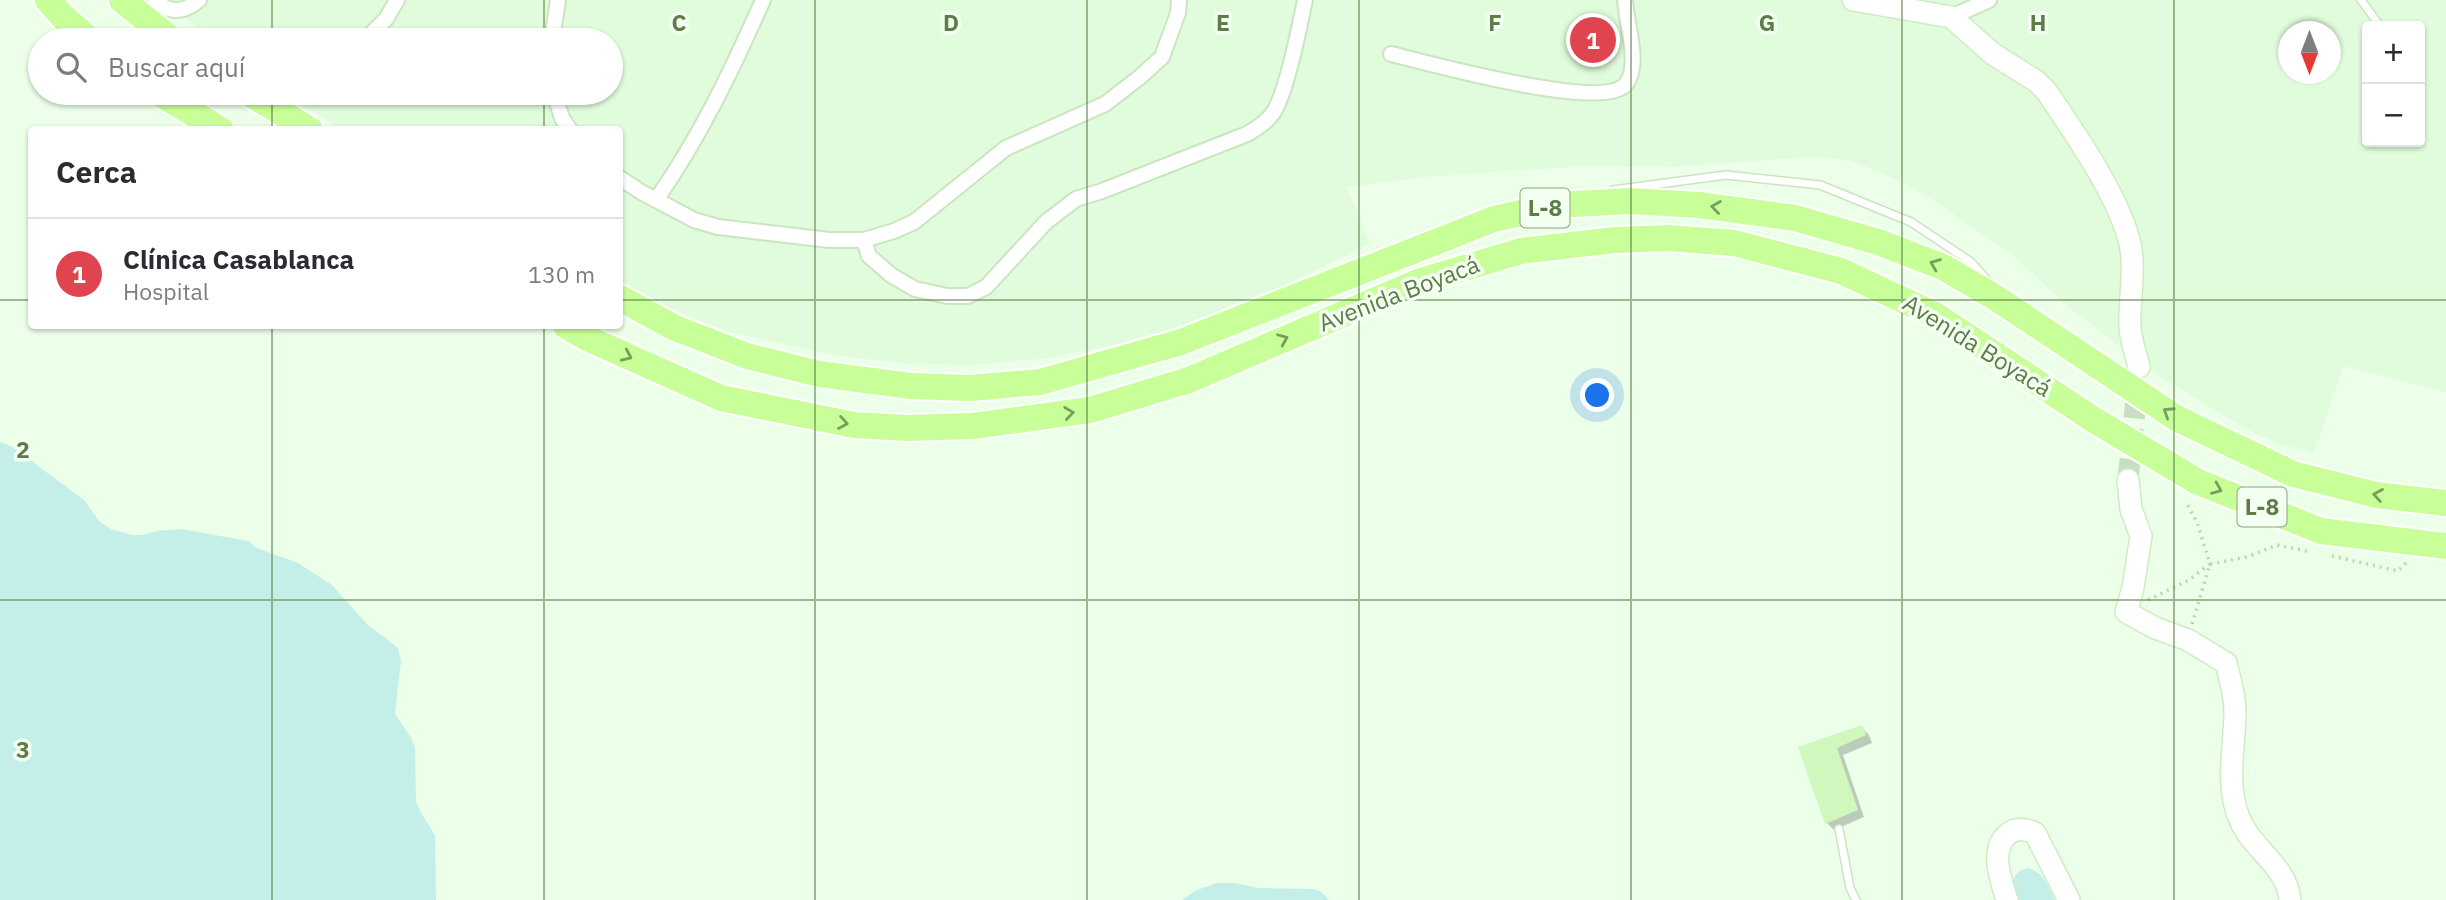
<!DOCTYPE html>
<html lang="es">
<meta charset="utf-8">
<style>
body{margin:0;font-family:"IBM Plex Sans",sans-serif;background:#f2f2f3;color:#2b2b33}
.controls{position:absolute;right:21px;top:21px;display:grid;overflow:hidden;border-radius:7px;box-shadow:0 2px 5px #0004}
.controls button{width:63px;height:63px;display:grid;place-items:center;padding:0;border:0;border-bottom:2px solid #e1e1e2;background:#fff;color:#2b2b33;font:35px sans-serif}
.compass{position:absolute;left:2278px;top:21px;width:63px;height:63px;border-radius:50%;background:#fff;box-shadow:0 2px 5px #0004;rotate:180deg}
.you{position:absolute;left:1598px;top:396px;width:24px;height:24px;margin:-18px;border:5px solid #fff;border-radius:50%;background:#1a73e8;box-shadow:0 0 0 10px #1a73e833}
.badge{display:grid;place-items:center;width:46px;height:46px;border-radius:50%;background:#0b8043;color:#fff;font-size:23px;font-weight:700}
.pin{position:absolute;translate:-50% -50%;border:4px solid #fff;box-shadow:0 2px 7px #0006}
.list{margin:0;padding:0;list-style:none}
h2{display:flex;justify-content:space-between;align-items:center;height:91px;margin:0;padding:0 28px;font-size:30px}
h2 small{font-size:23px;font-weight:400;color:#7c7c81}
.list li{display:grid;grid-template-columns:46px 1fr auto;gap:21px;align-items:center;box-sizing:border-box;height:112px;padding:0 28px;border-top:2px solid #e1e1e2}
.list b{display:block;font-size:26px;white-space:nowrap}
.list p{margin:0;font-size:23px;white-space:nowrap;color:#7c7c81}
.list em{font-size:23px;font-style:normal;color:#7c7c81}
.icon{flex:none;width:38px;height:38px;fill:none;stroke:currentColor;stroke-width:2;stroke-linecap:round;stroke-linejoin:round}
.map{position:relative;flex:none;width:2446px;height:900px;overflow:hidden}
.search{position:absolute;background:#fff;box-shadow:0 2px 5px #0004;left:28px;top:28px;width:595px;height:77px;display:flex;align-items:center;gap:18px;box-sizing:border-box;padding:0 24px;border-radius:38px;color:#7c7c81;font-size:26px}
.panel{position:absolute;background:#fff;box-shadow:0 2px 5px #0004;left:28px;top:126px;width:595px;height:203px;border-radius:7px}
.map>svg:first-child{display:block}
.residential{fill:#e1fcdc;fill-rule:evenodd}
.green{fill:#c4efe9}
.shadow{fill:#0003}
.building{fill:#d0f7bd}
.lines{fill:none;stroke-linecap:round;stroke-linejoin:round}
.secondary-tunnel{stroke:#c7dec1;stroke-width:21;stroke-dasharray:21 10;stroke-linecap:butt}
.lane-casing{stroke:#cbe5c2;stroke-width:10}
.street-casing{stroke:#cbe5c2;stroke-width:18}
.secondary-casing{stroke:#cdedc1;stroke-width:24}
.highway-casing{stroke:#fff;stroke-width:30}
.path{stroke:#b4de9f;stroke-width:3.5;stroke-dasharray:2 5;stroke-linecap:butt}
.lane{stroke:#fff;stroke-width:7}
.street{stroke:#fff;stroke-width:14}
.secondary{stroke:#fff;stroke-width:21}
.highway{stroke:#c9ff99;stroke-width:26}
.oneway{stroke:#779e5c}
.grid{fill:none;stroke:#5c7d48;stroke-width:2;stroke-opacity:0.55}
.labels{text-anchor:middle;stroke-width:7;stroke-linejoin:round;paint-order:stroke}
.shield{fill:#f3fff1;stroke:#89a47b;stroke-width:2}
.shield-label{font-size:23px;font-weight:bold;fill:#5c7d48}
.street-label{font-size:24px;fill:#5c7d48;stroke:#f3fff1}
.grid-label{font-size:23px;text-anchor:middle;font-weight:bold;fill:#5c7d48;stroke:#f3fff1;stroke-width:7;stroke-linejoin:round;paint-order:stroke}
</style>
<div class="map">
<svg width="2446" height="900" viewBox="0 0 2446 900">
<rect width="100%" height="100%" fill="#ebffe9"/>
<!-- residential -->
<path class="residential" d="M167,0H2446V392L2343,366L2314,453L2280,444L2244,428L2156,374L2066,305L2016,258L1927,196L1878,171L1848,160L1810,157L1669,167H1571L1423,177L1347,187L1370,244L1241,306L1155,337L1046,358L972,365L912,364L833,355L726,331L666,307L620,282V130L341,129L283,93H611V40H209ZM2367,26H2420V142H2367ZM2288,32H2330V74H2288Z"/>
<!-- green -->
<path class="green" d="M0,442L26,452L34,463L84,500L99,521L111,529L132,535H143L157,531L181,529L248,541L257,548L298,563L332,585L367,624L398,648L401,661L395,714L410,736L415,748L416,801L421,813L435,835L436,900H0Z
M2027,868C2044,871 2048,887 2055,900H2014C2010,886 2011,872 2027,868Z
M1217,883H1234L1259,888L1313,889L1320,891L1329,900H1182L1197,890Z"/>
<!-- shadow -->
<path class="shadow" d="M1861,727L1869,735L1872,743L1843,755L1864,817L1834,830L1827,823L1800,748Z"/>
<!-- building -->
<path class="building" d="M1862,725L1866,735L1837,748L1858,810L1825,824L1798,747Z"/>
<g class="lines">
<!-- secondary-tunnel -->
<path class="secondary-tunnel" d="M2128,480L2138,380"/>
<defs>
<path id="lane" d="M2361,0L2380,26
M1613,190L1726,175L1820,185L1911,222L1971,262L1988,281
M1839,829L1850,888L1856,900"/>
<path id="street" d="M155,0C169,14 184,13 199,0
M1951,17L1989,0
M365,40L386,19L397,0
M552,40L558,0
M1391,54C1429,63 1603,112 1626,84C1641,65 1626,23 1625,0
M554,93L562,118L570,130
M620,178L641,192L694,220L718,227L829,240H864L894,231L914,222L1006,148L1105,104L1140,77L1162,57L1178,13L1179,0
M656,200C700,137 732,70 763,0
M864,240L869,256L891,275L915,289L947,296H968L986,287L1046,222L1076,199L1102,191L1247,134C1257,128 1266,123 1273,113C1286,95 1300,25 1305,0"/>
<path id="secondary" d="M1853,0L1951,17L1993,54L2036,81L2047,92C2074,132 2123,202 2131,249C2135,274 2129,300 2130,325C2130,339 2136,354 2139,367
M2128,480L2131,509L2141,536L2133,588L2126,612L2155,628L2188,640L2226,663C2230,679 2235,694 2235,711C2235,748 2225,782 2239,818C2251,849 2287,865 2290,900
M2007,900C2001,880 1989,850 2008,834C2016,827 2026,829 2035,833L2069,900"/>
<path id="highway" d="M48,0L63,17L90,40
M122,0L172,40
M159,93L221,130
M249,93L310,130
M620,298L675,328L747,356L819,374L911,386L970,388L1040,382L1181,342L1494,219L1557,205L1629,201L1699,205L1795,218L1878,242L1943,267L1996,298L2176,418L2293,474L2376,495L2446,503
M566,326L589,339L721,398L854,425L907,428L972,426L1090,410L1189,380L1418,282L1521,251L1615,240L1668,238L1734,243L1841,271L1935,315L2094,420L2198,482L2321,531L2446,546"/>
</defs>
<!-- lane casing -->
<use href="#lane" class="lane-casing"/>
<!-- street casing -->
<use href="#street" class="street-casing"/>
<!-- secondary casing -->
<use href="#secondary" class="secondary-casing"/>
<!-- highway casing -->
<use href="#highway" class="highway-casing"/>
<!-- path -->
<path class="path" d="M2332,556L2398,571L2407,562
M2148,600L2189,580L2210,564L2197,522L2185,501
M2192,624L2210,564L2247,557L2277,545L2311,552"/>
<!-- lane -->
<use href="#lane" class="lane"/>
<!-- street -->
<use href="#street" class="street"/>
<!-- secondary -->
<use href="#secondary" class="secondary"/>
<!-- highway -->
<use href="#highway" class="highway"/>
</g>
<!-- one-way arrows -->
<defs><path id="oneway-chevron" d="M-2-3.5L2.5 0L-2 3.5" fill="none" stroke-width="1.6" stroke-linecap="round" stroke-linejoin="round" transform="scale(1.75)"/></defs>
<g class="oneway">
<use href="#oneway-chevron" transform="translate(1716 207) rotate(-172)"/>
<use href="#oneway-chevron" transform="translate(1935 264) rotate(-158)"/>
<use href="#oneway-chevron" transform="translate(1283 339) rotate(-23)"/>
<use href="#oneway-chevron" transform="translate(627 356) rotate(24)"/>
<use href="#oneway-chevron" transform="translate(2168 412) rotate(-147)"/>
<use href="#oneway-chevron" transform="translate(1069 413) rotate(-8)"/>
<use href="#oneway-chevron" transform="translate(843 423) rotate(10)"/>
<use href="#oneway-chevron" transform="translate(2217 489) rotate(22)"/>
<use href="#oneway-chevron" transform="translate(2378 495) rotate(-170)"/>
</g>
<!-- grid -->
<path class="grid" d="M272,0V40M544,0V40M815,0V900M1087,0V900M1359,0V900M1631,0V900M1902,0V900M2174,0V900M272,93V130M544,93V130M0,300H32M620,300H2446M272,326V900M544,326V900M0,600H2446"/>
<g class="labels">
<!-- shield labels -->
<g class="shield">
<rect x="1520.5" y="188.5" width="49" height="39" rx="5"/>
<rect x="2237.5" y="487.5" width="49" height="39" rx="5"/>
</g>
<g class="shield-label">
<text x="1545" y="216">L-8</text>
<text x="2262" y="515">L-8</text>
</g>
<!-- street labels -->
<g class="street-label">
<text transform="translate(1399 294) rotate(-21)" y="8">Avenida Boyacá</text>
<text transform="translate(1977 346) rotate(32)" y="8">Avenida Boyacá</text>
</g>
</g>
<g class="grid-label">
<text x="679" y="31">C</text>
<text x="951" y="31">D</text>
<text x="1223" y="31">E</text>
<text x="1495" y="31">F</text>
<text x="1767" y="31">G</text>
<text x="2038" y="31">H</text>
<text x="23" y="458">2</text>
<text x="23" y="758">3</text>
</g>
</svg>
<div class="controls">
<button>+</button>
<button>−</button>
</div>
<svg class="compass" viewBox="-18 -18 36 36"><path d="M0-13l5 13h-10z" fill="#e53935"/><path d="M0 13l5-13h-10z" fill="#7c7c81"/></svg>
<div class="you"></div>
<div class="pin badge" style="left:1593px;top:40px;background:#e0444e">1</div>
<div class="search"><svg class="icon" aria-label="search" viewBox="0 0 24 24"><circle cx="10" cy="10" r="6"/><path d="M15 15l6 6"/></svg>Buscar aquí</div>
<section class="panel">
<h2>Cerca<small></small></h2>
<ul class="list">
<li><span class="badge" style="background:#e0444e">1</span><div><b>Clínica Casablanca</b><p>Hospital</p></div><em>130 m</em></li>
</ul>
</section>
</div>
